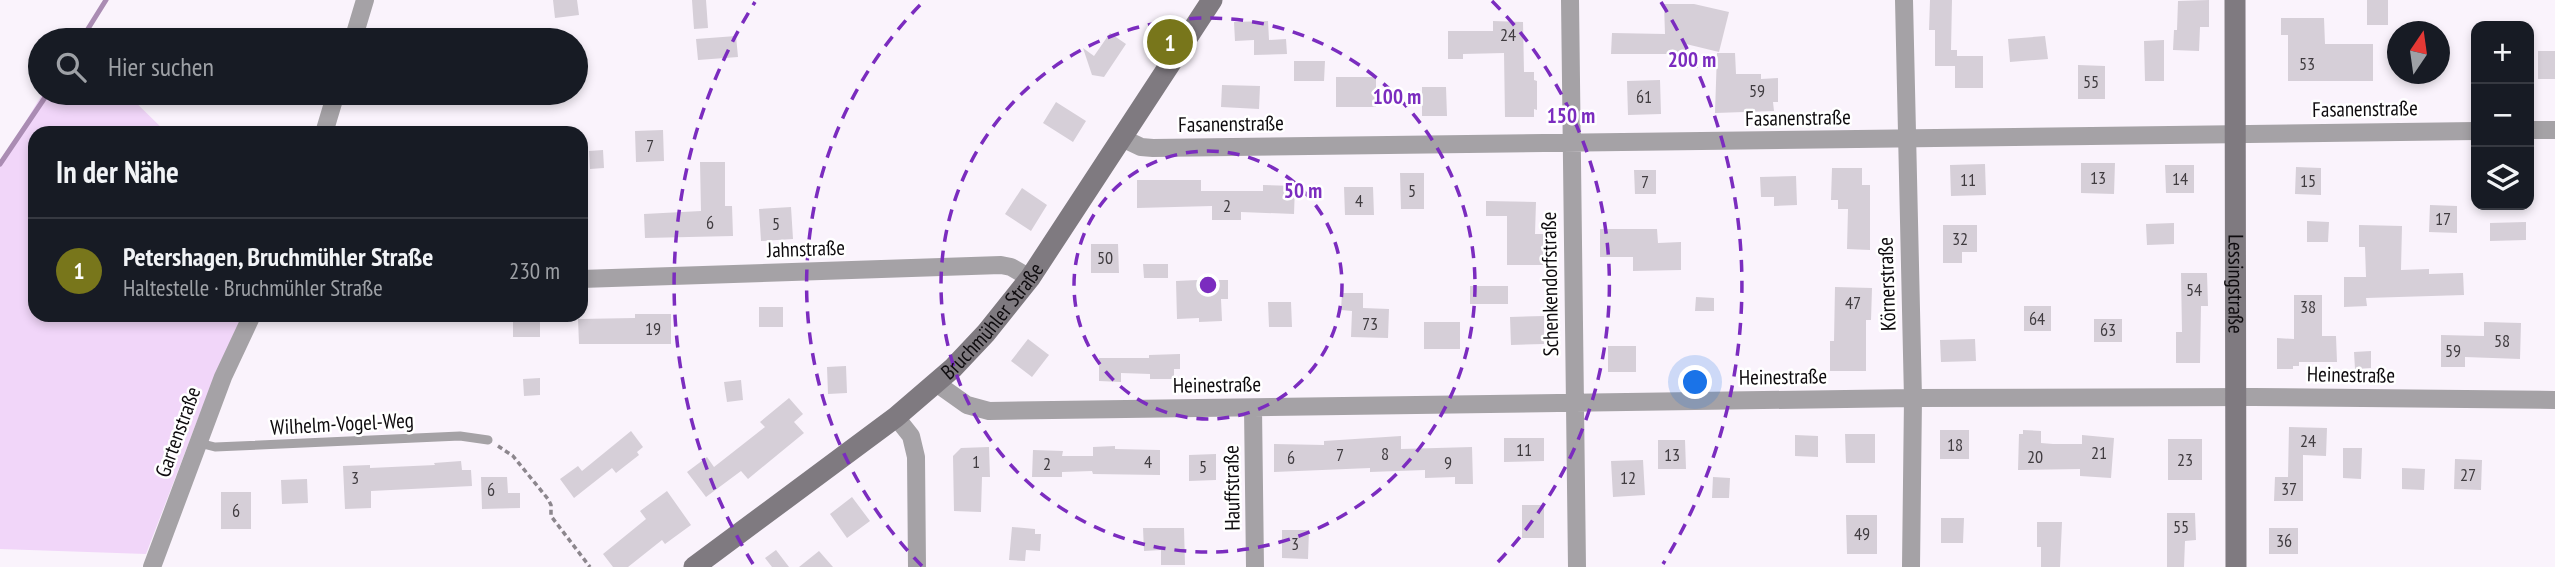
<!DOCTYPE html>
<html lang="de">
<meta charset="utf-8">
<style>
body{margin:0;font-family:"PT Sans Narrow",sans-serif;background:#20242c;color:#f1f3f6}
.controls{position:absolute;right:21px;top:21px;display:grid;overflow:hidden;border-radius:14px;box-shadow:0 4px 10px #0003}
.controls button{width:63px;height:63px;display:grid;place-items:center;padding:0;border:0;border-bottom:2px solid #363941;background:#171b24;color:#f1f3f6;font:35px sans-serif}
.compass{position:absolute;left:2387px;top:21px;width:63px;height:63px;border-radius:50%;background:#171b24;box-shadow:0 4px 10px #0003;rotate:13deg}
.you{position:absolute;left:1696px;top:383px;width:24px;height:24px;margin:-18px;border:5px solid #fff;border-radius:50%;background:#1a73e8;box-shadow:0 0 0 10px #1a73e833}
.badge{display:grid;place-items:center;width:46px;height:46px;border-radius:50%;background:#78761b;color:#fff;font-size:23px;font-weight:700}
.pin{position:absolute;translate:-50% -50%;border:4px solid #fff;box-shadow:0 2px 7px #0006}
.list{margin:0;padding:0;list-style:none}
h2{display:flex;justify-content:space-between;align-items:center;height:91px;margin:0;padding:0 28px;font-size:30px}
h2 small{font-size:23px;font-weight:400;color:#9ea1a6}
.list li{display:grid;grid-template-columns:46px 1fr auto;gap:21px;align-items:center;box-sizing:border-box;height:105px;padding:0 28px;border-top:2px solid #363941}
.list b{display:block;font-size:26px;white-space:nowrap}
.list p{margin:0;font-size:23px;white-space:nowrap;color:#9ea1a6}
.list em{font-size:23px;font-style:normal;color:#9ea1a6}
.icon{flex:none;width:38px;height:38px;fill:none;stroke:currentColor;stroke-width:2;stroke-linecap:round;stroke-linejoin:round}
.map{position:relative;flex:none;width:2555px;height:567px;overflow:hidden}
.search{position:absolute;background:#171b24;box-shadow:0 4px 10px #0003;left:28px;top:28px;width:560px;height:77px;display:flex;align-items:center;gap:18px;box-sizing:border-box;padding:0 24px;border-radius:38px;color:#9ea1a6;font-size:26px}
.panel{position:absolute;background:#171b24;box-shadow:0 4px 10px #0003;left:28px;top:126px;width:560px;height:196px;border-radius:21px}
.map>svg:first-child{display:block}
.green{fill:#f1d6f9}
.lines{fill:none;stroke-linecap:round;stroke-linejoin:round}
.stream{stroke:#aa8cb3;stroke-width:5}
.building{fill:#d6cfd8}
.path{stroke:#8c868d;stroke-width:3.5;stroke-dasharray:5 3.5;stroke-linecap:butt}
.lane{stroke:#a5a2a6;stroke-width:9}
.street{stroke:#a5a2a6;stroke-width:18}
.secondary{stroke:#7f7a80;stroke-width:21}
.ring{fill:none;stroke:#7b2cbf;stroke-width:3.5;stroke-dasharray:12 9}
.labels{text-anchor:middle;stroke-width:5;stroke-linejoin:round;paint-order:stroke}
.number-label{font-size:18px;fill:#403c40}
.street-label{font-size:21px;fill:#0e0b0e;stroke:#fff}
.centre{fill:#7b2cbf;stroke:#fff;stroke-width:3.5}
.ring-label{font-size:21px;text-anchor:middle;font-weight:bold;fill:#7b2cbf;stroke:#fff;stroke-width:5;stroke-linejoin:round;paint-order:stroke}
</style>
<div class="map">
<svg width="2555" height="567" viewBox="0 0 2555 567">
<rect width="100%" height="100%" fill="#faf3fc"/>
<!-- green -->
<path class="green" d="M43,93H126L167,133H35V315H244L199,416L146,554L0,549V164Z"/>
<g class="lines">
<!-- stream -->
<path class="stream" d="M81,40L106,0
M0,164L48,93"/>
</g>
<!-- building -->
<path class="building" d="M553,0H577L579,15L555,18Z
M692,0H706L708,28L694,29Z
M1930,0H1952L1951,50H1957V56H1983V88H1955V66H1935V30H1929Z
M2209,0V27H2200L2199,51L2173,50L2174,30H2177L2178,1Z
M2367,0H2388V25H2367Z
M1664,4H1694L1729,12L1719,52L1686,44V54H1611L1612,33L1665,34Z
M2281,18H2324L2325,44H2373V81H2288V35H2281Z
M1268,21L1269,40L1286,39L1287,54L1254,55V40L1235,41L1234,22Z
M1493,21L1523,22L1524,72H1534V80L1537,81V110L1534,109V117H1505L1504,53L1463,54V59H1448V31H1493Z
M1110,33L1126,44L1104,77L1092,75L1083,48L1094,56Z
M736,36L738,57L698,60L696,39Z
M2045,36L2048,59L2010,62L2008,39Z
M2164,40V81H2145L2144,41Z
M2538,51H2555V79H2538Z
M1717,53H1735L1736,74H1761V79L1778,78V102H1773L1774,111L1715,113Z
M1294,61H1325L1324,81H1294Z
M2078,65L2105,66V99H2078Z
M1336,77H1376V107H1336Z
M1660,80L1661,114L1628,115L1627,81Z
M1222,85L1260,86L1259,109L1221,107Z
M1422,87H1446L1447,116H1422Z
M1056,102L1086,121L1073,142L1043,123Z
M663,130L664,161L636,162L635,131Z
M603,150L604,168L590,169L589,151Z
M700,162H725V206H732L733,236L645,238L644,214L701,211Z
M2081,163H2115L2114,194L2081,193Z
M1985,164L1986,195L1951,196L1950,165Z
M2165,165H2194V193H2166Z
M2296,167L2321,168V195L2295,194Z
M1832,168H1862V185H1870V250L1847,249L1848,209H1838V200H1831Z
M1634,170H1656V194H1635Z
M1400,173H1424V209H1401Z
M1796,176L1797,205L1774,206V197H1761L1760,177Z
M1137,180H1201V191H1263V185L1295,186L1294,214L1241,212V220H1212V206L1137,208Z
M1344,187H1373L1374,215H1345Z
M1022,188L1047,205L1031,231L1005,214Z
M1486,201L1536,202L1535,234H1543V265H1507V216H1486Z
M2430,205L2457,206V233L2429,232Z
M791,207L793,239L761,241L759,209Z
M2307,221L2329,222L2328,242H2307Z
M2526,222V240L2490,241V223Z
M2174,223V244L2147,245L2146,224Z
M1943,225H1977V252H1962V263H1943Z
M2359,225L2402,226L2401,270L2429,269V274L2463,273L2464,295L2366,298L2367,306L2344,307V277H2366L2365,247H2359Z
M1600,229H1657L1658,243L1681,242V270L1633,271V257H1600Z
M1091,244H1118L1119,273H1091Z
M1143,264H1168V278H1144Z
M2181,273H2207L2208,306H2201L2200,363H2176V332H2182Z
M1198,280H1228V299H1221L1222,321L1199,322V318L1177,319L1176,281Z
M1470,286H1508V304H1470Z
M1835,287L1872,288L1871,320H1866V371H1830V341H1834Z
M1342,293H1363V308L1389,309L1388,338L1351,337L1352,311L1341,310Z
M2294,295H2322V336H2336L2337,362H2299V366H2293V369H2277V338L2294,339Z
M1696,297L1714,298V311H1695Z
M1268,302H1291L1292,327H1269Z
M2024,306H2051V331H2024Z
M759,307H783V327H759Z
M635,314H671V344H579L578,319L635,318Z
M513,315H540V337H513Z
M1544,316V344L1511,345L1510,317Z
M2094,319H2122V342H2094Z
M1424,322H1460V349H1424Z
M2484,322L2521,323L2520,359L2465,357V367H2441V335L2484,336Z
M1028,339L1049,355L1032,377L1011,361Z
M1975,339L1976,361L1941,362L1940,340Z
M1608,346H1636V372H1608Z
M2371,351V368L2355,369L2354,352Z
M1180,354V369H1174V379H1150V374L1121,373V382L1099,381V358H1149V355Z
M846,366L847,393L828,394L827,367Z
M540,378V395L524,396L523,379Z
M741,380L743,400L727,402L724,382Z
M789,398L803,414L794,422L804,433L748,479L741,471L706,497L687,472L707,457L714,467L765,427L760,422Z
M2289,427L2327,428L2326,456L2303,455V501H2274L2275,477H2288Z
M1940,430H1969V459H1940Z
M2023,430L2041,431V443L2053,444H2082V435L2114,438L2111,478L2080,476V469L2018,470L2019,434H2023Z
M631,431L643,447L637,452L639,455L616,473L612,468L574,498L560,479L578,466L582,471Z
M1845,434H1875V463H1846Z
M1795,435L1818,436V457L1795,456Z
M1401,436V449L1472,447L1473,484H1455V477L1425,478V470L1370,472V468L1274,472V444L1324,445V441Z
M1504,438H1544V461L1504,462Z
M2168,439H2202V480H2168Z
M1658,440H1685L1686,469H1658Z
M1115,446V449L1160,450V475L1093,474L1092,471L1062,472V477H1032L1033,450L1063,451L1062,456H1093V447Z
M989,447L990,477H982L981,512L954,511L953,456L961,448Z
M2343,448H2362L2361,479L2343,478Z
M1216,454V480L1189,481V455Z
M2455,459L2482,460L2481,490L2454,489Z
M1643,460L1645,495L1613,497L1611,461Z
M461,461L462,470H471L472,486L371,491V508L345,509L343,466L370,465V468L435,465L434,463Z
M2402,468L2425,469L2424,490L2402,489Z
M481,477H507L508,493H520V508L482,509Z
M1713,477L1730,478L1729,498H1712Z
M307,479L308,503L282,504L281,480Z
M667,491L691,525L665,544L662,540L628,567H613L603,554L646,519L640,511Z
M221,492H251V529H221Z
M852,497L870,521L847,538L830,514Z
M1522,505H1544V538H1522Z
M2167,513H2195L2196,540L2185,541L2184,567H2167Z
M1846,515H1877V554H1847Z
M1941,518H1964L1963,543H1941Z
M2037,522H2062L2060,567H2041V547H2037Z
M1012,527L1035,529V534H1041L1040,551L1026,550L1025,561L1009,560Z
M1143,528H1184L1185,565H1161V550L1144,551Z
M2269,528H2298V554H2269Z
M1282,530H1309L1308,559L1282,558Z
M776,550L789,567H772L765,558Z
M819,551L833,567H799Z"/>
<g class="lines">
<!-- path -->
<path class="path" d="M498,446L513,456L548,499L551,505V516L590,567"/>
<!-- lane -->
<path class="lane" d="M199,443L215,447L460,436L488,440"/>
<!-- street -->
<path class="street" d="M1570,0L1577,567
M1904,0L1913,398L1911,567
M353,40L365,0
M2529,130H2555
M324,133L336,93
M1122,138L1141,147L1153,148L2476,131
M581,279L1001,265L1011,267L1030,278
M936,383L967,405L989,411L1913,398L2253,397L2555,400
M1253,408L1255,567
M896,417L911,436L916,457L917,567
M152,567L223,377L252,315"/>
<!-- secondary -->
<g class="secondary">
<path id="s1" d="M2235,0L2236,567"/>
<path id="s2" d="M694,567L896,417L953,368L986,333L1030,278L1212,0"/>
</g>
</g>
<!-- distance rings -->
<g class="ring">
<circle cx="1208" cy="285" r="134"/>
<circle cx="1208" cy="285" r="267"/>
<path d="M922 566A401 401 0 0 1 924 1M1492 1A401 401 0 0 1 1494 566"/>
<path d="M753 564A534 534 0 0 1 755 2M1661 2A534 534 0 0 1 1663 564"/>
</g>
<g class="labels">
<!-- number labels -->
<g class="number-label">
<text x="1508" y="41">24</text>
<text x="2307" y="70">53</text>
<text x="2091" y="88">55</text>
<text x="1757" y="97">59</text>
<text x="1644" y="103">61</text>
<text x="650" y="152">7</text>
<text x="2098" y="184">13</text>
<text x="2180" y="185">14</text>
<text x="1968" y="186">11</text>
<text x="2308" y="187">15</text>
<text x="1645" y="188">7</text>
<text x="1412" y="197">5</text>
<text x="1359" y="207">4</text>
<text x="1227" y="212">2</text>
<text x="2443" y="225">17</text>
<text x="710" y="229">6</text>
<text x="776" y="230">5</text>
<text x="1960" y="245">32</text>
<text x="1105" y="264">50</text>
<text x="2194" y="296">54</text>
<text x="1853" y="309">47</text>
<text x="2308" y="313">38</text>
<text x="2037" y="325">64</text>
<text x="1370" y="330">73</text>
<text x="653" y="335">19</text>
<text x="2108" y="336">63</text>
<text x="2502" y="347">58</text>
<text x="2453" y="357">59</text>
<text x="2308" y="447">24</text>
<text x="1955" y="451">18</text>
<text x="1524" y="456">11</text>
<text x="2099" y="459">21</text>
<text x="1385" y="460">8</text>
<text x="1340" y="461">7</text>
<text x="1672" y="461">13</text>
<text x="2035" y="463">20</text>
<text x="1291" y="464">6</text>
<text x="2185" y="466">23</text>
<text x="976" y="468">1</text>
<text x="1148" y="468">4</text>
<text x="1448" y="469">9</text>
<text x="1047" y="470">2</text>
<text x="1203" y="473">5</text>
<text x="2468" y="481">27</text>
<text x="355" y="484">3</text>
<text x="1628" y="484">12</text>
<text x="2289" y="495">37</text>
<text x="491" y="496">6</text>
<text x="236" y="517">6</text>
<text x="2181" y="533">55</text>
<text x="1862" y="540">49</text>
<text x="2284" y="547">36</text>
<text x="1295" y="550">3</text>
</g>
<!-- street labels -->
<g class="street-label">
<text transform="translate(2365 109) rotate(-1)" y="7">Fasanenstraße</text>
<text transform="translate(1798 118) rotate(-1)" y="7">Fasanenstraße</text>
<text transform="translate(1231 124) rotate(-1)" y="7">Fasanenstraße</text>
<text transform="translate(806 249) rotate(-2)" y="7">Jahnstraße</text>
<text transform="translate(1550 284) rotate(-91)" y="7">Schenkendorfstraße</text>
<text transform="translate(1887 284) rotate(-92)" y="7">Körnerstraße</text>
<text dy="7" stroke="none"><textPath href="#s1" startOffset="284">Lessingstraße</textPath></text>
<text dy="7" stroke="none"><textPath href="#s2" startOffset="388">Bruchmühler Straße</textPath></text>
<text transform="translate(2351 375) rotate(1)" y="7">Heinestraße</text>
<text transform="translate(1783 377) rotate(-1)" y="7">Heinestraße</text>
<text transform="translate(1217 385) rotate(-1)" y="7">Heinestraße</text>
<text transform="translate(342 424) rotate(-3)" y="7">Wilhelm-Vogel-Weg</text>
<text transform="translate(178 432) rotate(-70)" y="7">Gartenstraße</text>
<text transform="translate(1232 488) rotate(-91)" y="7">Hauffstraße</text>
</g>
</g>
<circle cx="1208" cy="285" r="10" class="centre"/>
<g class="ring-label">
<text x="1692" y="67">200 m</text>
<text x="1397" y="104">100 m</text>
<text x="1571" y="123">150 m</text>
<text x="1303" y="198">50 m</text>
</g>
</svg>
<div class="controls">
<button>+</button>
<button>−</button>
<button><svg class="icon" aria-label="layers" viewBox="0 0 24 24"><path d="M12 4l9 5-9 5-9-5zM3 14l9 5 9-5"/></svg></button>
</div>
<svg class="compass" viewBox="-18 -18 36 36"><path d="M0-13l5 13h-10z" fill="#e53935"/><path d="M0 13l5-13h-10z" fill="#9ea1a6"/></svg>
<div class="you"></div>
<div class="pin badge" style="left:1170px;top:42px">1</div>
<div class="search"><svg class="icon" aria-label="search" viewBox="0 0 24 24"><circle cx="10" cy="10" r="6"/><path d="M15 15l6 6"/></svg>Hier suchen</div>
<section class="panel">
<h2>In der Nähe<small></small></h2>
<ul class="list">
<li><span class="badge">1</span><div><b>Petershagen, Bruchmühler Straße</b><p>Haltestelle · Bruchmühler Straße</p></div><em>230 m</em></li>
</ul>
</section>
</div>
